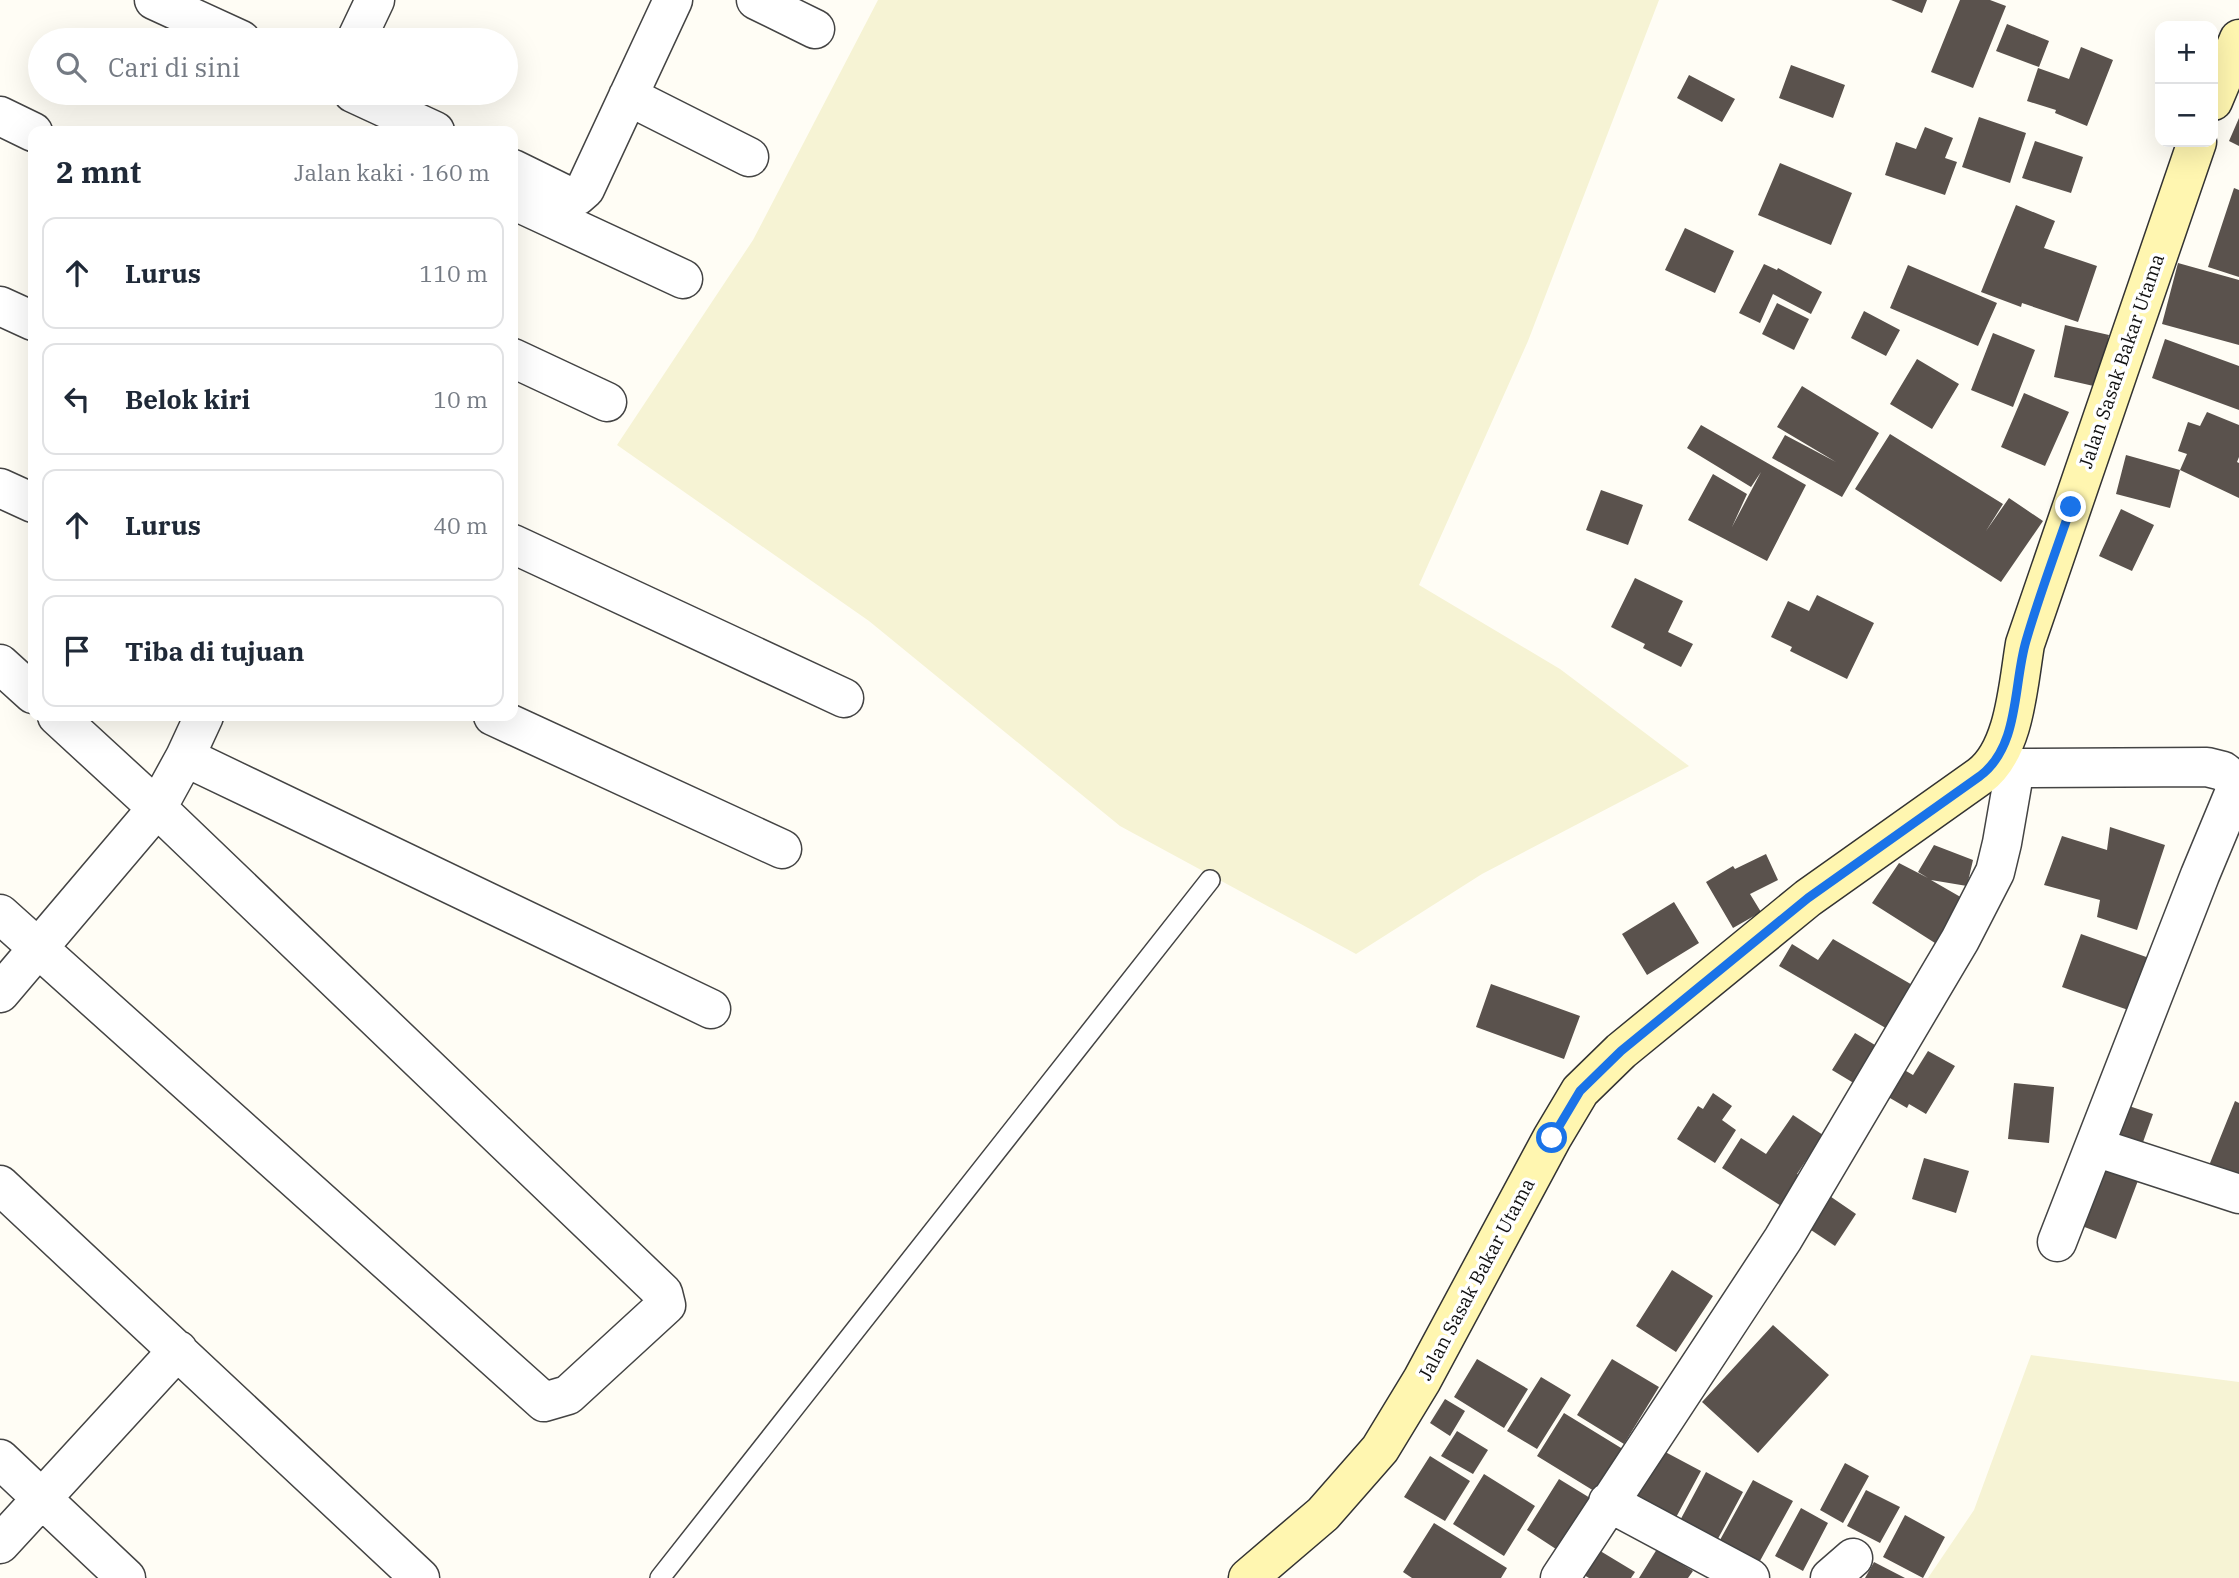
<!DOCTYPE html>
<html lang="id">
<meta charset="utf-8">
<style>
body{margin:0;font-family:"IBM Plex Serif",serif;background:#f6f6f7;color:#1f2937}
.controls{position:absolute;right:21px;top:21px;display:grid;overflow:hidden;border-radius:14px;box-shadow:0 7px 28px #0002}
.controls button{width:63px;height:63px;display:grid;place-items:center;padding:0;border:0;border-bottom:2px solid #e0e1e3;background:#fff;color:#1f2937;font:35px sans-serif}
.stop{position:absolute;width:21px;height:21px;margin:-16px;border:5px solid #1a73e8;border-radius:50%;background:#fff}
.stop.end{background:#1a73e8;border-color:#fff;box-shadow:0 2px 7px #0008}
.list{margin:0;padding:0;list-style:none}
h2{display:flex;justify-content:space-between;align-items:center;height:91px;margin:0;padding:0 28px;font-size:30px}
h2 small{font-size:23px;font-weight:400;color:#747a83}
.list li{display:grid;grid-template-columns:46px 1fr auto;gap:21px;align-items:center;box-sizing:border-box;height:112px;margin:0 14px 14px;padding:0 14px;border:2px solid #e0e1e3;border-radius:14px}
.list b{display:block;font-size:26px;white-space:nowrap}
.list em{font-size:23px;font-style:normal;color:#747a83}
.icon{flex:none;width:38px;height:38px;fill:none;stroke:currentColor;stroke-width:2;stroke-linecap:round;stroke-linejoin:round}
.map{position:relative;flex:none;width:2239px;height:1578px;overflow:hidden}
.search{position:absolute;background:#fff;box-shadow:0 7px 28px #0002;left:28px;top:28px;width:490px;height:77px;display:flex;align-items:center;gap:18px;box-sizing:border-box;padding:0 24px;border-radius:38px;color:#747a83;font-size:26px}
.panel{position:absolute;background:#fff;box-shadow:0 7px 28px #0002;left:28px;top:126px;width:490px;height:595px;border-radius:14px}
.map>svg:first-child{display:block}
.farmland{fill:#f6f3d4}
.building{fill:#5a524d}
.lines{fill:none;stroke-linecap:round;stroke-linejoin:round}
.lane-casing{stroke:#444;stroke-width:22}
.street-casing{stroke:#444;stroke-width:41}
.secondary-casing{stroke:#333;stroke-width:41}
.lane{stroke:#fff;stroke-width:19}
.street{stroke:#fff;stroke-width:38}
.secondary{stroke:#fff6b0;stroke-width:38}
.route{stroke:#1a73e8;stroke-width:9}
.labels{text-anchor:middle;stroke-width:7;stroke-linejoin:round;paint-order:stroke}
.street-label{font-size:19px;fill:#111;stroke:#fff}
</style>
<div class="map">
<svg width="2239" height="1578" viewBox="0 0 2239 1578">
<rect width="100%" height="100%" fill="#fffdf5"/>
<!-- farmland -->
<path class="farmland" d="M878,0H1659L1528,341L1419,585L1560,669L1689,766L1482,874L1356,954L1120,826L869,621L617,445L753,240Z
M2031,1355L2239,1382V1578H1928L1974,1510Z"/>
<!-- building -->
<path class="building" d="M1891,0H1927L1922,13Z
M1960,0H1990L2006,6L1973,88L1931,72Z
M2007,24L2049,41L2039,67L1996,51Z
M2081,47L2113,60L2087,126L2055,113L2056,110L2027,101L2038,68L2069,79Z
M1791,65L1845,85L1833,118L1779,98Z
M1689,75L1735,99L1722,122L1677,98Z
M1979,117L2026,133L2010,183L1962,167Z
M2239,118V146L2229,141Z
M1925,127L1953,138L1945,158L1957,162L1945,195L1885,175L1896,142L1916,149Z
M2035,141L2083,157L2071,193L2022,178Z
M1780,163L1852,193L1831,245L1758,215Z
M2234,188L2239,190V277L2208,267Z
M2016,205L2055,221L2044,248L2097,266L2078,322L2022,303L2021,307L1981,292Z
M1685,228L1734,251L1715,293L1665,270Z
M2178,263L2239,280V345L2162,324Z
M1764,264L1777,270L1778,268L1822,292L1811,314L1773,294L1760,323L1739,313Z
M1908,265L1997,303L1978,346L1890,308Z
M1777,303L1809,319L1794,350L1762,334Z
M1864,311L1900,330L1886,356L1851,338Z
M2065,325L2109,335L2098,387L2054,377Z
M1993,333L2035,350L2013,407L1971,390Z
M2165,339L2239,366V410L2152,378Z
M1917,359L1959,384L1932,429L1890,404Z
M1802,386L1879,433L1842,497L1772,458L1785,435L1836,462L1777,427Z
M2024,393L2069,412L2045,466L2001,447Z
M2207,412L2239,425V457L2237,462L2239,463V498L2180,470L2170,508L2116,494L2126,455L2180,470L2187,454L2178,451L2188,422L2200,426Z
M1701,425L1806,485L1767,561L1688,520L1713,474L1747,494L1732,527L1761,472L1751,487L1687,448Z
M1890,434L2003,504L1986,531L2009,498L2043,521L2001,582L1855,489Z
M1601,490L1643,505L1628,545L1586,530Z
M2121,509L2154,525L2132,571L2099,556Z
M1635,578L1683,601L1668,632L1693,644L1681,667L1643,648L1645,644L1611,627Z
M1817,595L1874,623L1847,679L1790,651L1792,647L1771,637L1788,601L1809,611Z
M2110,827L2165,845L2137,930L2097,917L2100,900L2044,885L2062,836L2107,850Z
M1934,845L1973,860L1967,886L1931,880L1964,899L1935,943L1872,903L1899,863L1928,878L1918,872Z
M1766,854L1778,880L1750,894L1761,912L1733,928L1706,882L1733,866L1735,869Z
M1674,902L1699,943L1647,975L1622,934Z
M2081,934L2152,959L2134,1012L2062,987Z
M1833,939L1921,990L1896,1034L1779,966L1792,944L1818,960Z
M1491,984L1580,1016L1564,1059L1476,1027Z
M1855,1033L1885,1051L1862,1088L1832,1070Z
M1928,1051L1955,1066L1926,1114L1909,1104L1907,1108L1878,1091L1894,1064L1913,1075Z
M2014,1083L2054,1087L2049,1143L2008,1139Z
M1713,1093L1732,1106L1722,1120L1736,1130L1715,1163L1677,1139L1698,1106L1703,1109Z
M2235,1101L2239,1103V1180L2208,1168Z
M2123,1104L2153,1114L2142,1145L2112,1135Z
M1793,1115L1823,1135L1797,1174L1805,1179L1786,1209L1722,1168L1741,1138L1766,1154Z
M1924,1158L1969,1171L1956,1213L1912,1199Z
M2097,1162L2139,1178L2116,1239L2074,1223Z
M1821,1190L1856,1214L1835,1246L1799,1222Z
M1672,1270L1713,1296L1676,1352L1636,1326Z
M1773,1325L1829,1375L1758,1453L1702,1402Z
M1477,1359L1528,1389L1504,1428L1454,1397Z
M1612,1359L1659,1387L1624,1444L1577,1415Z
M1541,1377L1571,1395L1537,1449L1507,1431Z
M1445,1399L1465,1411L1450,1436L1430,1423Z
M1564,1413L1626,1451L1599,1494L1537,1456Z
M1457,1431L1488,1450L1473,1474L1441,1456Z
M1654,1446L1701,1471L1673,1523L1626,1497Z
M1430,1456L1470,1481L1445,1521L1404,1497Z
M1845,1463L1869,1476L1843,1523L1820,1510Z
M1706,1472L1743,1492L1713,1548L1676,1528Z
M1484,1474L1535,1506L1504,1556L1453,1524Z
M1559,1479L1595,1501L1562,1553L1527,1530Z
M1753,1480L1793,1501L1755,1570L1715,1549Z
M1866,1490L1900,1507L1880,1543L1847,1526Z
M1801,1508L1828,1523L1803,1571L1775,1556Z
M1905,1515L1945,1537L1923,1578L1883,1557Z
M1434,1523L1507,1568L1501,1578H1412L1403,1572Z
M1592,1546L1635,1572L1631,1578H1589L1577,1571Z
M1657,1549L1693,1571L1688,1578H1639Z
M1874,1562L1905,1578H1865Z"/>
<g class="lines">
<defs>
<path id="lane" d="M660,1578L1210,880"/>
<path id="street" d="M154,0L241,40
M756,0L815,29
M356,40L375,0
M353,93L435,131
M628,96L749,157
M0,116L33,132
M513,169L566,195L577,196L585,189L673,0
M513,200L683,279
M0,306L33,321
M513,358L607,402
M0,488L33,503
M513,544L844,698
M0,664L33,694
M493,716L782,849
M185,757L711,1009
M1996,761L2015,768L2207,767L2223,771L2234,780L2235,791L2200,875L2057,1242
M0,914L544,1402L568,1395L666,1305L663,1293L157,808L57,716
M0,993L157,808L185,757L204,716
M2095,1147L2239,1194
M0,1185L420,1578
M0,1459L126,1578
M1608,1502L1750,1578
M0,1544L178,1350
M1560,1578L1783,1239L1960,940L1995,872L2002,843L2015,768
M1830,1578L1853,1558"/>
<path id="secondary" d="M2213,101L2239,39
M1248,1578L1323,1514L1380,1449L1422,1380L1552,1138L1580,1091L1621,1051L1808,898L1980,776C2015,750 2018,685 2025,644L2197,142"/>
</defs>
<!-- lane casing -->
<use href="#lane" class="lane-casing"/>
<!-- street casing -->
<use href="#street" class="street-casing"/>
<!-- secondary casing -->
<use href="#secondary" class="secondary-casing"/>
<!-- lane -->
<use href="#lane" class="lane"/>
<!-- street -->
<use href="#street" class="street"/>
<!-- secondary -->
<use href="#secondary" class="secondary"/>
</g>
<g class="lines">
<!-- route -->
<path class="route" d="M1552,1138L1580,1091L1621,1051L1808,898L1980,776C2020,746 2013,685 2026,641C2039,596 2056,551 2071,507"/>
</g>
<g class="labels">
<!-- street labels -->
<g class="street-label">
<text transform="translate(2121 361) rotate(-71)" y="7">Jalan Sasak Bakar Utama</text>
<text transform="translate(1476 1279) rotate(-62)" y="7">Jalan Sasak Bakar Utama</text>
</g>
</g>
</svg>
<div class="controls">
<button>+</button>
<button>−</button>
</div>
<div class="stop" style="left:1552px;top:1138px"></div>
<div class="stop end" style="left:2071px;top:507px"></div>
<div class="search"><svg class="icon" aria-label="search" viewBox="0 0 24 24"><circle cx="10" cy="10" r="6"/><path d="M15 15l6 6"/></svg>Cari di sini</div>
<section class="panel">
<h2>2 mnt<small>Jalan kaki · 160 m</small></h2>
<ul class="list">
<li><svg class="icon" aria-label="ahead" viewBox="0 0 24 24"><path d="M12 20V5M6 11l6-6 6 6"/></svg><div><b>Lurus</b></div><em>110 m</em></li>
<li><svg class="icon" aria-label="left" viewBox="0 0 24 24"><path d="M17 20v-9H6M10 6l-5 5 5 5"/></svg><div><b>Belok kiri</b></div><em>10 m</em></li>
<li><svg class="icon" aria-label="ahead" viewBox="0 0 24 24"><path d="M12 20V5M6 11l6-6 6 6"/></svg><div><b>Lurus</b></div><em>40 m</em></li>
<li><svg class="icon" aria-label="arrive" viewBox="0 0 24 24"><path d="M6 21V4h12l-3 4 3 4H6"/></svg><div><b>Tiba di tujuan</b></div></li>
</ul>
</section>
</div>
